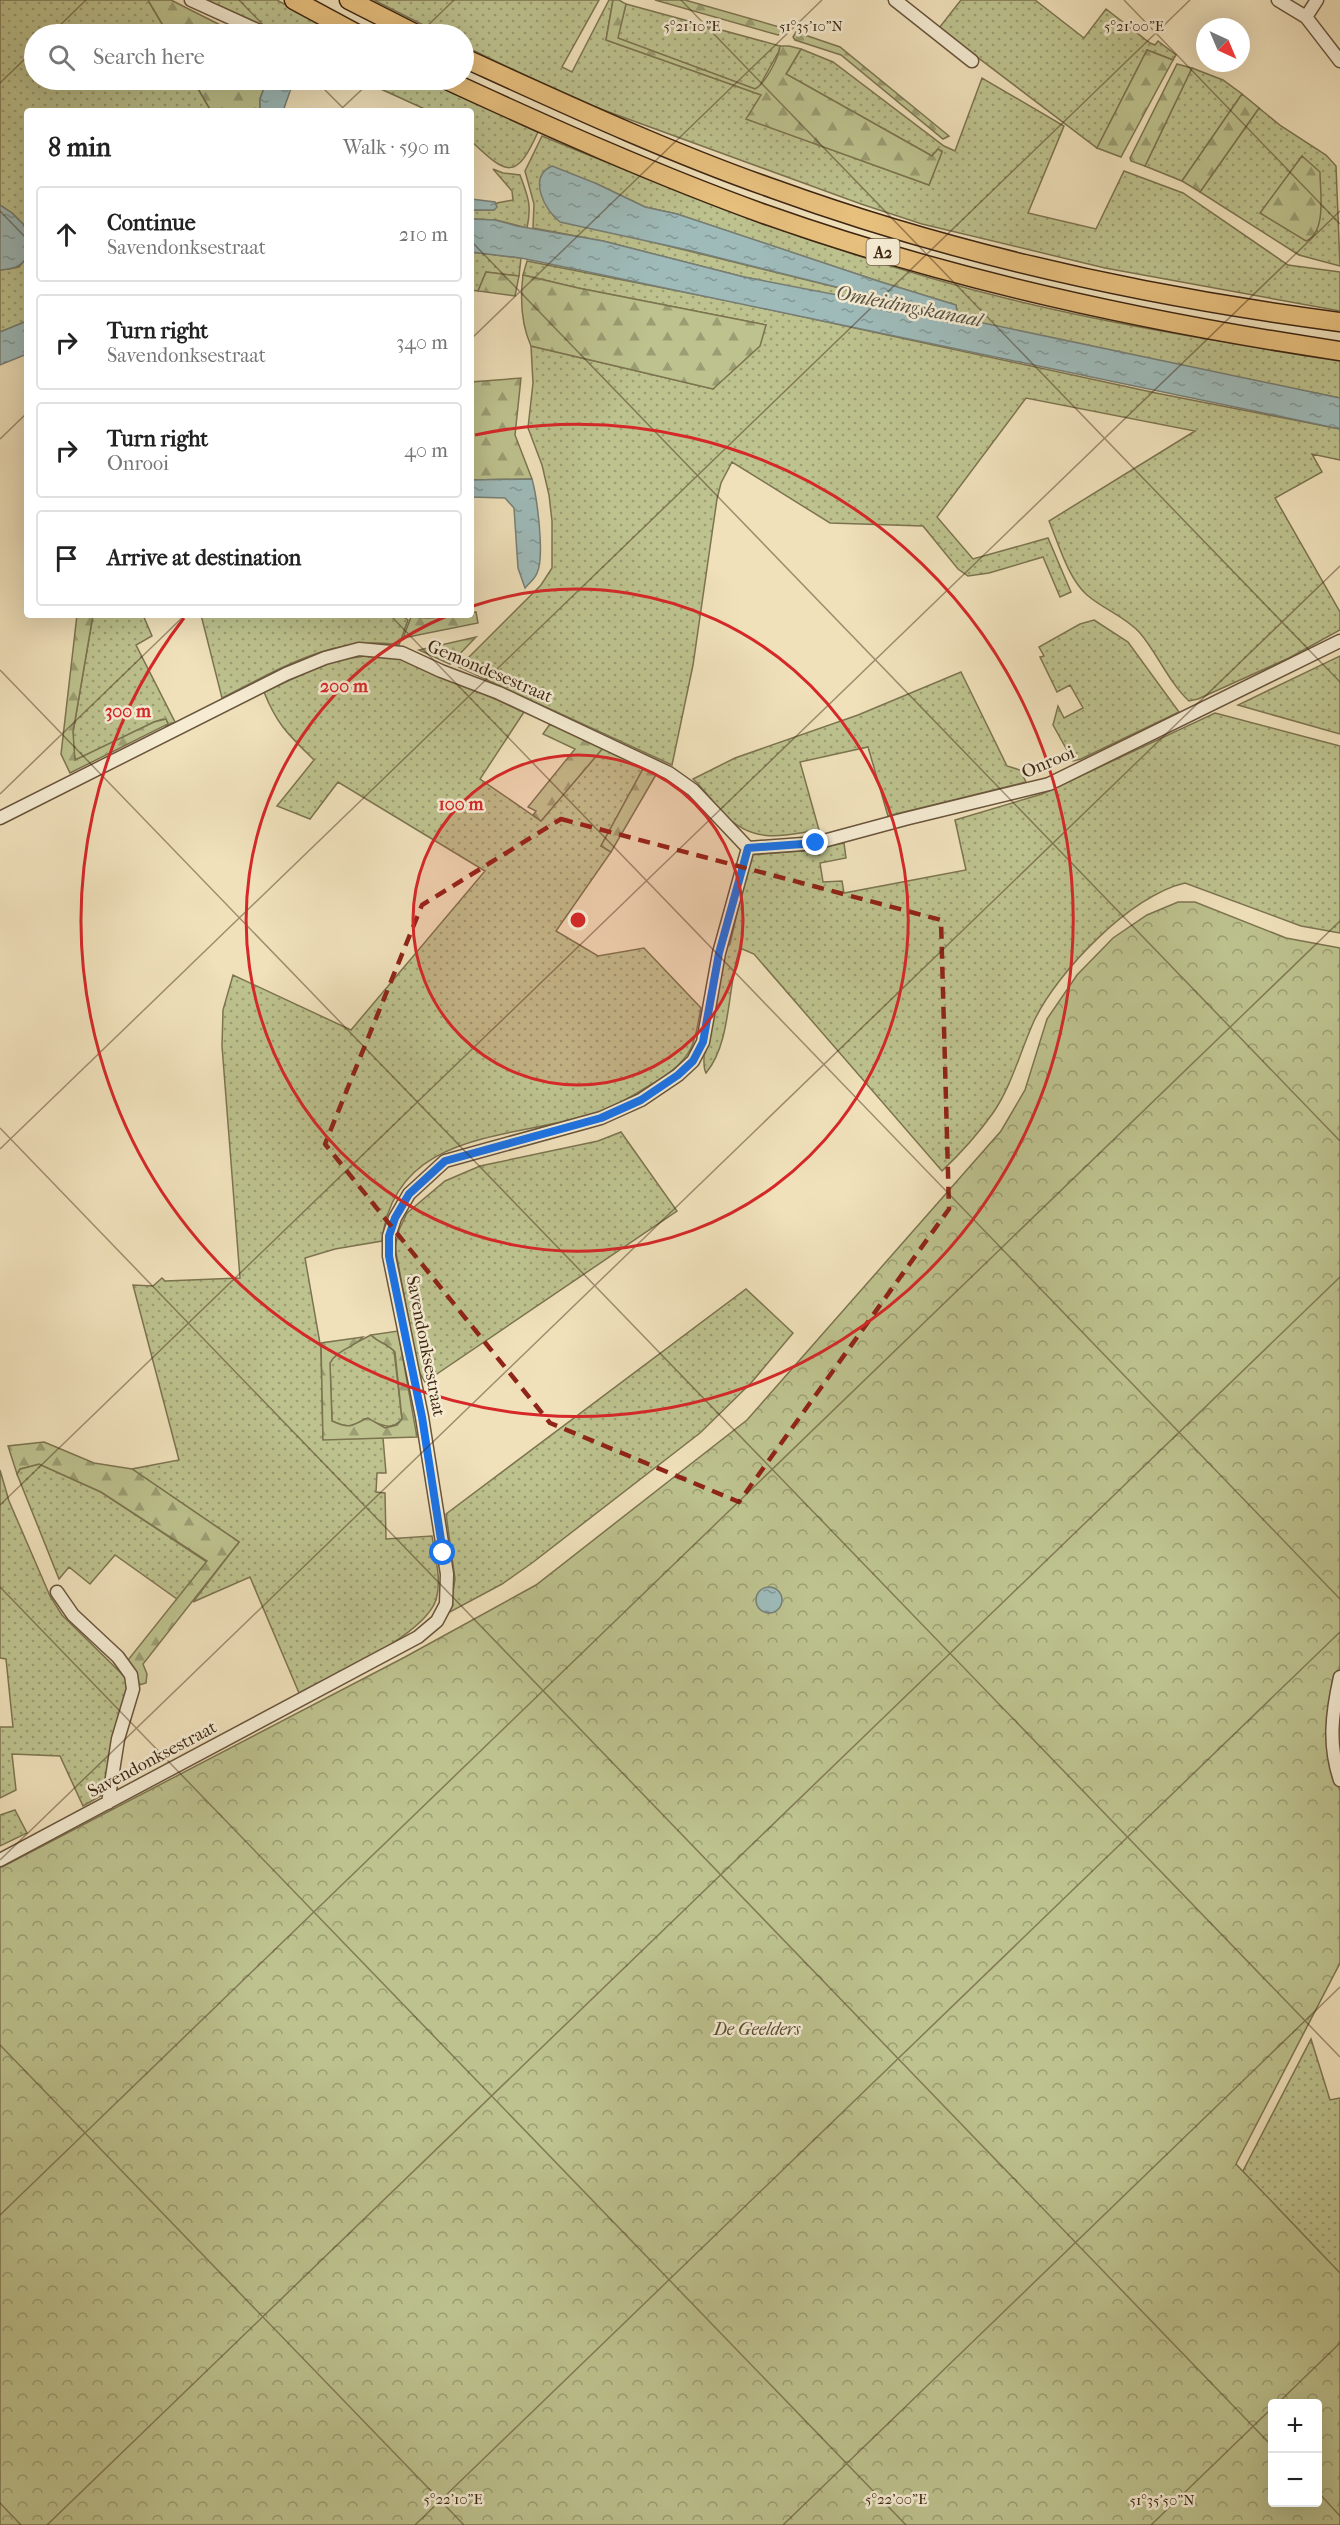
<!DOCTYPE html>
<meta charset="utf-8">
<style>
body{margin:0;font-family:"IM FELL French Canon",serif;background:#f2f2f2;color:#222}
.controls{position:absolute;right:18px;bottom:18px;display:grid;overflow:hidden;border-radius:6px;box-shadow:0 6px 24px #0002}
.controls button{width:54px;height:54px;display:grid;place-items:center;padding:0;border:0;border-bottom:2px solid #e0e0e0;background:#fff;color:#222;font:30px sans-serif}
.compass{position:absolute;left:1196px;top:18px;width:54px;height:54px;border-radius:50%;background:#fff;box-shadow:0 6px 24px #0002;rotate:136deg}
.stop{position:absolute;width:18px;height:18px;margin:-14px;border:4px solid #1a73e8;border-radius:50%;background:#fff}
.stop.end{background:#1a73e8;border-color:#fff;box-shadow:0 2px 6px #0008}
.list{margin:0;padding:0;list-style:none}
h2{display:flex;justify-content:space-between;align-items:center;height:78px;margin:0;padding:0 24px;font-size:26px}
h2 small{font-size:20px;font-weight:400;color:#767676}
.list li{display:grid;grid-template-columns:39px 1fr auto;gap:18px;align-items:center;box-sizing:border-box;height:96px;margin:0 12px 12px;padding:0 12px;border:2px solid #e0e0e0;border-radius:6px}
.list b{display:block;font-size:22px;white-space:nowrap}
.list p{margin:0;font-size:20px;white-space:nowrap;color:#767676}
.list em{font-size:20px;font-style:normal;color:#767676}
.icon{flex:none;width:33px;height:33px;fill:none;stroke:currentColor;stroke-width:2;stroke-linecap:round;stroke-linejoin:round}
.map{position:relative;flex:none;width:1340px;height:2525px;overflow:hidden}
.search{position:absolute;background:#fff;box-shadow:0 6px 24px #0002;left:24px;top:24px;width:450px;height:66px;display:flex;align-items:center;gap:15px;box-sizing:border-box;padding:0 21px;border-radius:33px;color:#767676;font-size:22px}
.panel{position:absolute;background:#fff;box-shadow:0 6px 24px #0002;left:24px;top:108px;width:450px;height:510px;border-radius:6px}
.map>svg:first-child{display:block}
.grass{fill:url(#grass-dots);stroke:#7c7450;stroke-width:1.5;fill-rule:evenodd}
.forest{fill:url(#forest-firs);stroke:#7c7450;stroke-width:1.5}
.park{fill:url(#park-crowns);stroke:#7c7450;stroke-width:1.5;fill-rule:evenodd}
.water{fill:url(#water-ripples);stroke:#777f76;stroke-width:1.5}
.lines{fill:none;stroke-linecap:round;stroke-linejoin:round}
.minor-casing{stroke:#69543c;stroke-width:15}
.highway-casing{stroke:#3c2511;stroke-width:21}
.minor{stroke:#f5ecd3;stroke-width:12}
.highway{stroke:#e8c07e;stroke-width:18}
.route{stroke:#1a73e8;stroke-width:8}
.marked{fill:none;stroke:#8f2418;stroke-width:4.5;stroke-dasharray:12 8;stroke-linejoin:round}
.ticks{fill:none;stroke:#3c2511;stroke-width:1.5;stroke-opacity:0.45}
.ring{fill:none;stroke:#d62828;stroke-width:3}
.labels{text-anchor:middle;stroke-width:5;stroke-linejoin:round;paint-order:stroke}
.shield{fill:#f5ecd3;stroke:#74614b;stroke-width:1.5}
.shield-label{font-size:16px;font-weight:bold;fill:#3c2511}
.street-label{font-size:18px;fill:#3c2511;stroke:#f5ecd3}
.park-label{font-size:18px;font-style:italic;fill:#5c4c30;stroke:#f5ecd3}
.water-label{font-size:20px;font-style:italic;fill:#595244;stroke:#f5ecd3}
.ticks-label{font-size:15px;text-anchor:middle;fill:#3c2511;stroke:#f5ecd3;stroke-width:5;stroke-linejoin:round;paint-order:stroke}
.centre{fill:#d62828;stroke:#f5ecd3;stroke-width:3}
.ring-label{font-size:18px;text-anchor:middle;font-weight:bold;fill:#d62828;stroke:#f5ecd3;stroke-width:5;stroke-linejoin:round;paint-order:stroke}
</style>
<div class="map">
<svg width="1340" height="2525" viewBox="0 0 1340 2525">
<defs>
<pattern id="grass-dots" width="8" height="8" patternUnits="userSpaceOnUse" patternTransform="scale(1.5)"><rect width="8" height="8" fill="#bdc28e"/><path d="M2 2h.1M6 6h.1" fill="none" stroke="#9b9d73" stroke-width="1.8" stroke-linecap="round"/></pattern>
<pattern id="forest-firs" width="22" height="20" patternUnits="userSpaceOnUse" patternTransform="scale(1.5)"><rect width="22" height="20" fill="#bdc28e"/><path d="M5 1l3.5 6h-7zM16 11l3.5 6h-7z" fill="#9b9d73"/></pattern>
<pattern id="park-crowns" width="20" height="18" patternUnits="userSpaceOnUse" patternTransform="scale(1.5)"><rect width="20" height="18" fill="#bdc28e"/><path d="M2 6a3 3 0 1 1 6 0M12 15a3 3 0 1 1 6 0" fill="none" stroke="#9b9d73"/></pattern>
<pattern id="water-ripples" width="26" height="14" patternUnits="userSpaceOnUse" patternTransform="scale(1.5)"><rect width="26" height="14" fill="#9ebbba"/><path d="M2 4q2-2 4 0t4 0M15 11q2-2 4 0t4 0" fill="none" stroke="#829896"/></pattern>
</defs>
<rect width="100%" height="100%" fill="#f0e1bb"/>
<filter id="stains"><feTurbulence type="fractalNoise" baseFrequency=".00333" numOctaves="4"/><feColorMatrix values="0 0 0 0 .2 0 0 0 0 .09 0 0 0 0 .02 0 0 0 .5 -.17"/></filter>
<radialGradient id="worn" r=".72"><stop offset=".6" stop-color="#630" stop-opacity="0"/><stop offset="1" stop-color="#630" stop-opacity=".3"/></radialGradient>
<!-- grass -->
<path class="grass" d="M0,0H148L168,34H34V80H193L211,111H27V228L12,213L0,205Z
M199,0H277L339,34H294L290,32L289,34H275Z
M374,0H599L562,67L572,72L609,0H613L606,40L762,95L747,119L929,185L942,151L938,149L932,156L786,74L801,49L833,62L944,146L955,151L982,78L1064,126L1028,213L1096,229L1124,171L1183,193L1288,265L1340,272V311L1105,268L922,224L861,204L576,100L464,46V34H441Z
M961,0H1035L1084,38L1106,9L1150,43L1155,45L1158,41L1176,55L1173,60L1147,50L1097,148L939,28Z
M626,4L780,46L779,51L759,87L755,89L617,38Z
M1192,68L1223,80L1242,94L1182,181L1145,166Z
M361,80H426L538,132C516,181 507,175 471,141V111H429Z
M1259,108L1281,126L1326,155L1336,166L1340,266L1299,255L1200,192ZM1302,156L1317,231L1261,213Z
M542,136C695,199 849,260 1009,299C1119,326 1229,343 1340,360V398L744,277L603,241L533,228L534,204L525,171ZM595,183L645,207L677,214L881,282L956,305L957,312L913,306L648,241Z
M493,169L503,173L520,175C528,197 532,205 527,228L496,220L471,219V210H494L497,203L513,200L512,191Z
M471,252L521,258L519,276L486,272L478,291L471,290Z
M27,257V321L0,332V270L19,267Z
M527,261L739,303L1156,393L1340,429V460L1312,454L1322,472L1275,498L1340,612V630L1289,658L1198,699L1189,701C1170,684 1157,653 1140,633C1126,617 1103,609 1087,595C1068,578 1059,545 1049,521L1195,431L1026,398L937,517L973,559L1048,538L1071,592L1060,597L1043,557L989,573L968,576L958,569L923,526L830,523L732,462L721,483L717,499L693,665L672,765L459,667L541,585L552,568V521L549,495L542,465L528,428L533,383L531,346L713,389L766,325L578,288L523,275Z
M93,615H143L152,636L136,645L175,722L166,726L168,723L163,719L154,722L76,761L73,751V732Z
M201,615H401L408,620L399,645C334,634 278,670 222,698Z
M1094,620L1128,642L1179,712L1081,759L1073,761L1053,725L1058,706L1064,718L1083,708L1070,685L1057,692L1040,657L1044,656L1039,647L1080,624Z
M379,654L408,660L524,712L480,779L541,821L603,748L644,767L601,846L611,852L556,931L598,956L644,948L701,1008C698,1021 697,1036 691,1048C682,1066 664,1077 647,1087C629,1098 611,1109 590,1115C509,1139 394,1131 382,1241L335,1249L305,1258L321,1349L323,1439L383,1438L386,1473H377L376,1492L385,1493L386,1539L432,1536C435,1556 442,1580 436,1600C423,1637 334,1674 299,1693L250,1577L193,1602L239,1542L132,1469L179,1460L133,1285L153,1286L162,1278L165,1281L240,1278L222,1046L223,1010L233,975L351,1030L485,871L338,782L310,819L277,806L314,760C289,735 277,725 264,692L331,661Z
M1340,656V734L1238,705Z
M961,672L1007,766L1020,770L1026,782L888,816L868,747L800,762L819,830C781,836 753,844 724,814C713,802 704,789 693,779L735,758L858,715Z
M1215,713L1340,746V933L1301,926L1185,883C1131,895 1057,972 1034,1021C1020,1052 1012,1085 993,1113C978,1134 961,1153 942,1171L754,954L740,948C727,985 732,1042 706,1073C697,1058 720,972 724,949L730,944L750,855L802,851L844,843L846,858L820,863L823,882L842,881L844,893L966,870L955,820L1042,794Z
M621,1132L677,1211L425,1382L418,1370L395,1247L399,1230L407,1213L445,1181L480,1166L598,1141Z
M746,1289L793,1333L751,1383L700,1433L532,1563L502,1584L450,1612L455,1579L446,1514Z
M371,1335C379,1343 387,1343 394,1351L402,1419C389,1434 378,1421 364,1419C353,1430 345,1427 332,1421L330,1363C331,1361 334,1355 336,1354C338,1352 369,1336 371,1335Z
M39,1464L101,1492L207,1562L177,1599L115,1555L90,1584L69,1567L59,1579L17,1474L20,1469Z
M0,1470L9,1501L50,1596L62,1615L125,1677L128,1689L110,1750L104,1794L83,1806L60,1756L12,1754L16,1790L0,1798V1727H13L6,1659L0,1658Z
M15,1810L27,1833L0,1846V1815Z
M1311,2039L1330,2100L1340,2098V2479L1318,2404H1272L1175,2303Z"/>
<!-- forest -->
<path class="forest" d="M148,0H171L238,34H168Z
M613,0H619L626,4L618,38L755,89C764,85 779,58 780,46H789L801,49L786,74L932,156L938,149L942,152L929,185L746,119L761,95L606,40Z
M655,0H685L783,28L785,33L778,35Z
M796,32L840,47L949,136L943,139L841,55L795,40L793,37Z
M1147,50L1173,60L1121,157L1097,148Z
M1177,64L1192,68L1145,166L1131,161L1130,158Z
M193,80H267L260,99V111H211Z
M1242,94L1259,108L1200,192L1182,181Z
M1302,156L1320,172C1320,191 1327,232 1306,241L1260,213Z
M486,272L519,276L515,296L478,291Z
M523,275L578,288L766,325L760,346L713,389L531,346C521,324 520,300 523,275Z
M521,378L515,435L532,479L471,480V382Z
M476,612L478,623L403,638L411,617L428,618L471,615V613Z
M77,615H93L73,732L75,760L154,722L166,719L168,724L70,773L61,754Z
M476,637L450,664L419,650Z
M550,724L603,748L541,821L533,815L536,811L528,807L575,749L543,734Z
M644,767L657,773L611,852L601,846Z
M398,1331L417,1437L323,1440L321,1343L363,1337C353,1348 337,1350 330,1363L332,1421C352,1430 351,1425 368,1418L385,1428L397,1425L402,1419L395,1352C387,1343 379,1343 371,1335Z
M44,1442L94,1463L132,1469L239,1542L143,1664L147,1674L146,1683L139,1685L128,1660L207,1561L101,1492L39,1464L20,1469L17,1474L8,1446Z"/>
<!-- park -->
<path class="park" d="M1178,902H1195L1286,938L1340,948V1668L1328,1713L1331,1765L1340,1791V1963L1236,2164L1340,2273V2525H0V1868L405,1657L536,1585L747,1420L1001,1131L1025,1090L1047,1019L1077,975L1113,938L1147,915ZM1272,2404H1318V2502H1272Z"/>
<!-- water -->
<path class="water" d="M267,80H294L283,111H260V99Z
M552,166L595,183L645,207L677,214L881,282L956,305L957,313L913,306L688,250L560,222C545,211 527,177 552,166Z
M471,199L495,202L497,207L494,210H471Z
M0,205L12,213L27,228V257C20,268 12,269 0,270Z
M471,219L495,220L517,226L603,241L744,277L988,324L1340,398V429L598,274L521,258L471,252Z
M27,321V354L0,365V332Z
M532,479C537,497 545,557 537,573C535,579 529,583 525,588L518,568L514,508L505,498L471,497V480Z
M756 1600a13 13 0 1 1 26 0a13 13 0 1 1-26 0Z"/>
<g class="lines">
<defs>
<path id="minor" d="M191,0L266,34
M895,0L972,61
M1278,0L1306,17L1340,61
M1306,17L1317,0
M0,818L286,674L325,658L359,649L402,653L441,671L499,693L669,773L693,790L748,848
M748,848L816,843L905,819L1049,784L1340,641
M57,1592L73,1615L118,1657L131,1675L133,1689L118,1739L108,1803
M1340,1677C1332,1713 1328,1745 1340,1780
M0,1860L418,1637L437,1621L446,1604L447,1574L422,1417L389,1256V1236L395,1218L409,1194L445,1161L601,1118L641,1100L678,1075L693,1061L703,1042L719,953L748,848"/>
<path id="highway" d="M294,0L357,34
M349,0L416,34
M464,58C565,104 668,152 774,189C956,255 1149,297 1340,322
M447,80C551,128 656,175 764,214C950,280 1145,322 1340,351"/>
</defs>
<!-- minor casing -->
<use href="#minor" class="minor-casing"/>
<!-- highway casing -->
<use href="#highway" class="highway-casing"/>
<!-- minor -->
<use href="#minor" class="minor"/>
<!-- highway -->
<use href="#highway" class="highway"/>
</g>
<g class="lines">
<!-- route -->
<path class="route" d="M443,1553L422,1417L389,1256V1236L395,1218L409,1194L445,1161L601,1118L641,1100L678,1075L693,1061L703,1042L719,953L748,848L816,843"/>
</g>
<!-- marked area -->
<path class="marked" d="M561,819L941,920L949,1209L739,1502L550,1423L325,1144L422,905Z"/>
<!-- ticks -->
<path class="ticks" d="M239,0L272,34M681,0L1340,682M1124,0L1340,224M51,34L86,0M419,34L454,0M315,80L346,111M0,83L34,50M339,111L372,80M0,211L27,239M471,241L1340,1141M471,339L822,0M0,439L27,413M390,615L1340,1599M0,670L1340,2057M0,794L185,615M0,1128L1272,2446M0,1149L1190,0M0,1505L1340,211M0,1587L906,2525M0,1860L1340,566M0,2045L464,2525M0,2215L1340,921M1277,2404L1340,2343M1318,2492L1340,2516M0,2503L21,2525M47,2525L1340,1277M415,2525L1340,1632M783,2525L1340,1987M1151,2525L1272,2408"/>
<!-- distance rings -->
<circle cx="578" cy="920" r="165" fill="#d62828" fill-opacity=".12"/>
<g class="ring">
<circle cx="578" cy="920" r="165"/>
<path d="M473 606A331 331 0 1 1 449 615"/>
<path d="M475 435A496 496 0 1 1 184 618"/>
</g>
<g class="labels">
<!-- shield labels -->
<rect class="shield" x="866.5" y="239" width="33" height="26" rx="4.5"/>
<g class="shield-label">
<text x="883" y="258">A2</text>
</g>
<!-- street labels -->
<g class="street-label">
<text transform="translate(490 671) rotate(23)" y="6">Gemondesestraat</text>
<text transform="translate(1048 762) rotate(-23)" y="6">Onrooi</text>
<text transform="translate(426 1346) rotate(79)" y="6">Savendonksestraat</text>
<text transform="translate(152 1759) rotate(-28)" y="6">Savendonksestraat</text>
</g>
<!-- park labels -->
<g class="park-label">
<text x="757" y="2035">De Geelders</text>
</g>
<!-- water labels -->
<g class="water-label">
<text transform="translate(909 306) rotate(11)" y="7">Omleidingskanaal</text>
</g>
</g>
<g class="ticks-label">
<text x="811" y="31">51°35'10"N</text>
<text x="692" y="31">5°21'10"E</text>
<text x="1134" y="31">5°21'00"E</text>
<text x="453" y="2504">5°22'10"E</text>
<text x="896" y="2504">5°22'00"E</text>
<text x="1162" y="2505">51°35'50"N</text>
</g>
<circle cx="578" cy="920" r="9" class="centre"/>
<g class="ring-label">
<text x="344" y="692">200 m</text>
<text x="128" y="717">300 m</text>
<text x="461" y="810">100 m</text>
</g>
<rect width="100%" height="100%" filter="url(#stains)"/>
<rect width="100%" height="100%" fill="url(#worn)"/>
</svg>
<div class="controls">
<button>+</button>
<button>−</button>
</div>
<svg class="compass" viewBox="-18 -18 36 36"><path d="M0-13l5 13h-10z" fill="#e53935"/><path d="M0 13l5-13h-10z" fill="#767676"/></svg>
<div class="stop" style="left:443px;top:1553px"></div>
<div class="stop end" style="left:816px;top:843px"></div>
<div class="search"><svg class="icon" aria-label="search" viewBox="0 0 24 24"><circle cx="10" cy="10" r="6"/><path d="M15 15l6 6"/></svg>Search here</div>
<section class="panel">
<h2>8 min<small>Walk · 590 m</small></h2>
<ul class="list">
<li><svg class="icon" aria-label="ahead" viewBox="0 0 24 24"><path d="M12 20V5M6 11l6-6 6 6"/></svg><div><b>Continue</b><p>Savendonksestraat</p></div><em>210 m</em></li>
<li><svg class="icon" aria-label="right" viewBox="0 0 24 24"><path d="M7 20v-9h11M14 6l5 5-5 5"/></svg><div><b>Turn right</b><p>Savendonksestraat</p></div><em>340 m</em></li>
<li><svg class="icon" aria-label="right" viewBox="0 0 24 24"><path d="M7 20v-9h11M14 6l5 5-5 5"/></svg><div><b>Turn right</b><p>Onrooi</p></div><em>40 m</em></li>
<li><svg class="icon" aria-label="arrive" viewBox="0 0 24 24"><path d="M6 21V4h12l-3 4 3 4H6"/></svg><div><b>Arrive at destination</b></div></li>
</ul>
</section>
</div>
